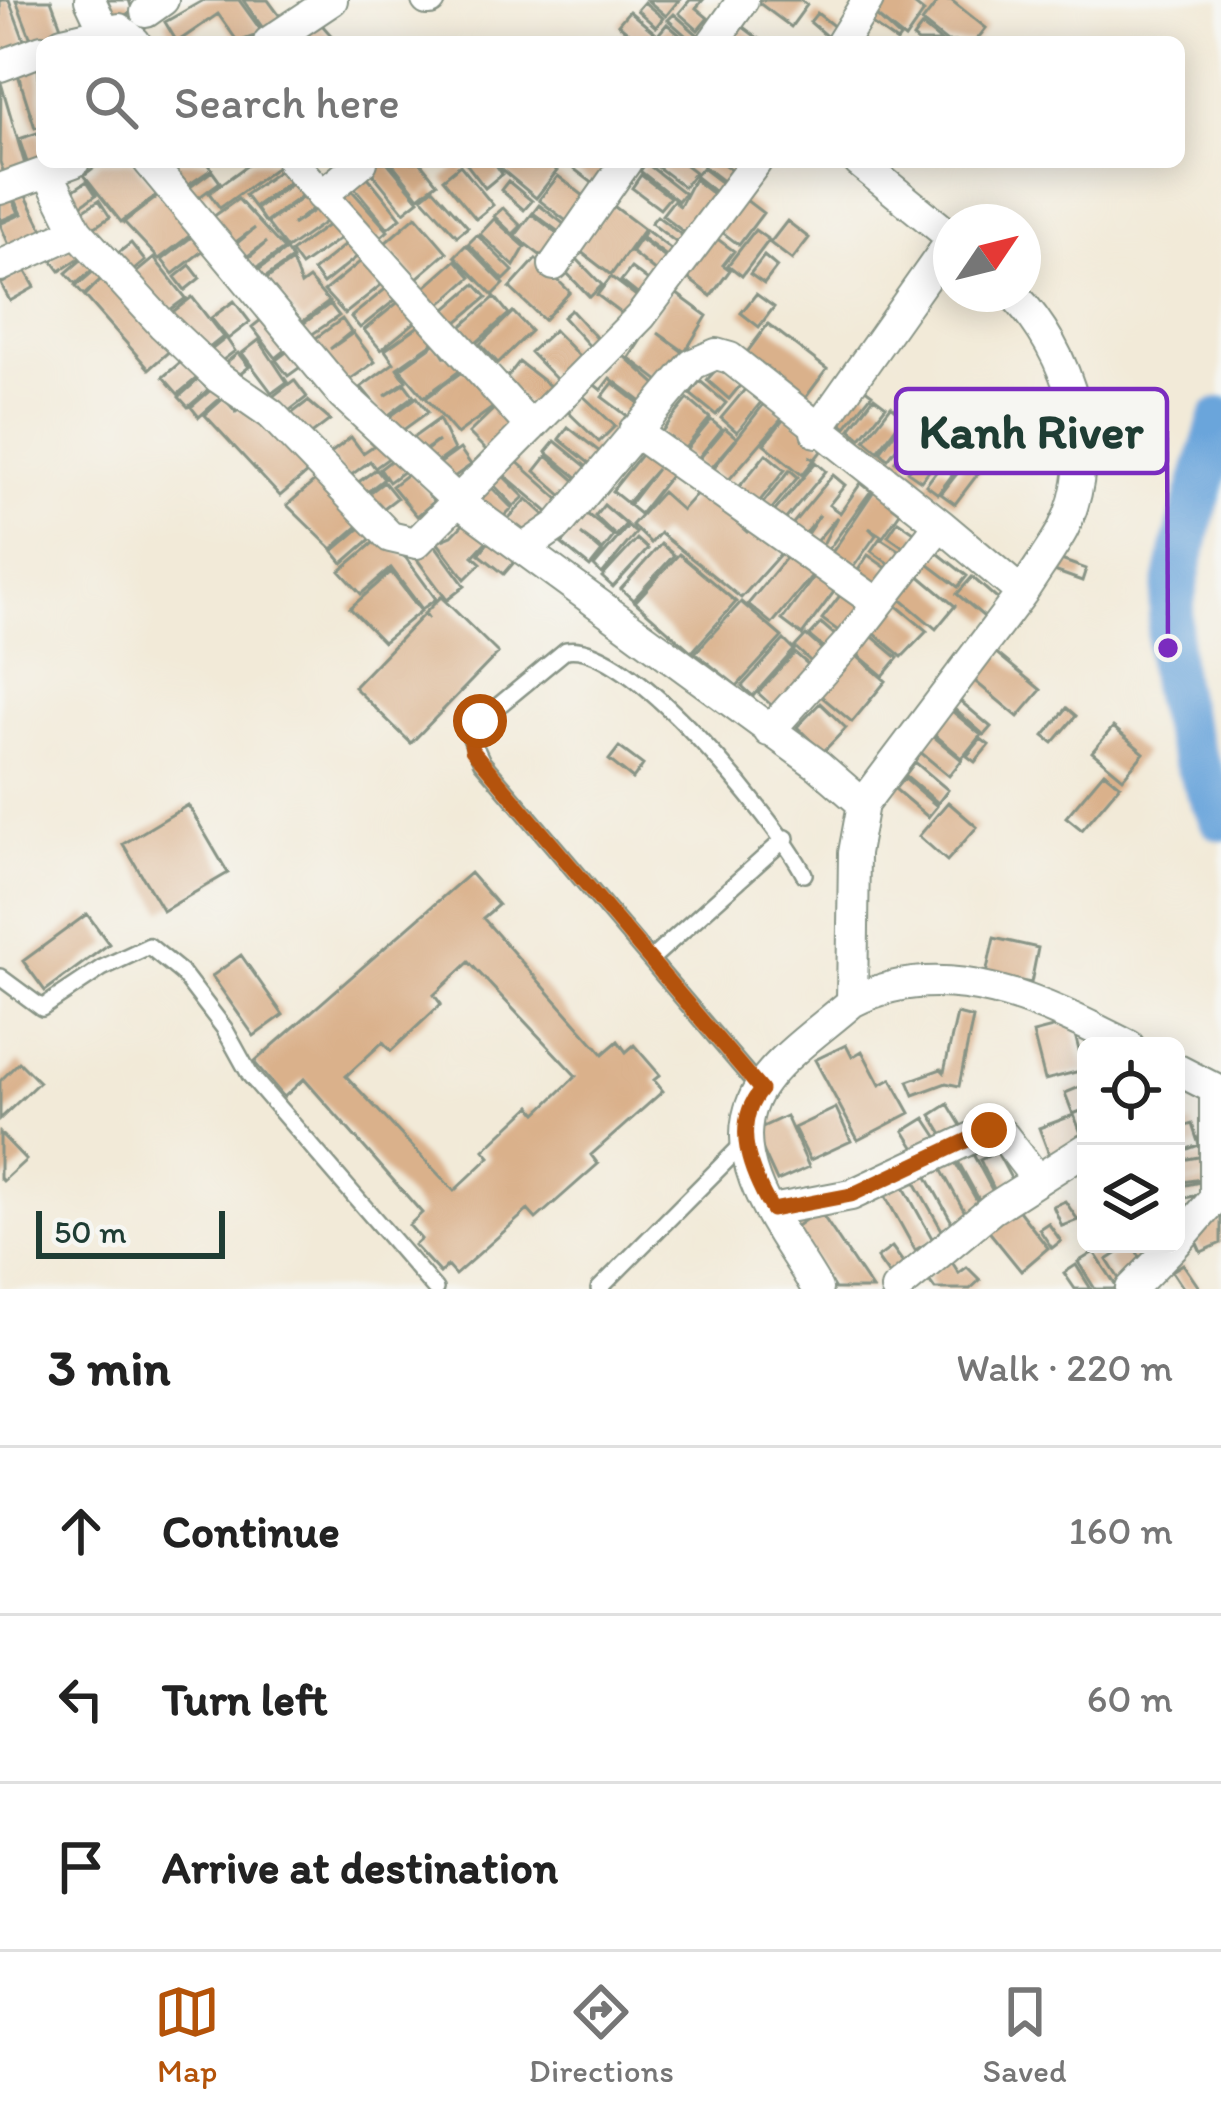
<!DOCTYPE html>
<meta charset="utf-8">
<style>
body{margin:0;font-family:Itim,sans-serif;background:#f6f6f6;color:#222}
.controls{position:absolute;right:36px;bottom:36px;display:grid;overflow:hidden;border-radius:18px;box-shadow:0 6px 30px #0003}
.controls button{width:108px;height:108px;display:grid;place-items:center;padding:0;border:0;border-bottom:3px solid #e0e0e0;background:#fff;color:#222;font:60px sans-serif}
.compass{position:absolute;left:933px;top:204px;width:108px;height:108px;border-radius:50%;background:#fff;box-shadow:0 6px 30px #0003;rotate:55deg}
.scale{position:absolute;left:36px;bottom:30px;width:189px;box-sizing:border-box;padding-left:12px;border:6px solid #1f3d34;border-top:0;font-size:33px;line-height:42px;white-space:nowrap;color:#1f3d34;-webkit-text-stroke:9px #f6f6f2;paint-order:stroke}
.stop{position:absolute;width:36px;height:36px;margin:-27px;border:9px solid #b45309;border-radius:50%;background:#fff}
.stop.end{background:#b45309;border-color:#fff;box-shadow:0 3px 12px #0008}
.list{margin:0;padding:0;list-style:none}
h2{display:flex;justify-content:space-between;align-items:center;height:156px;margin:0;padding:0 48px;font-size:51px}
h2 small{font-size:39px;font-weight:400;color:#767676}
.list li{display:grid;grid-template-columns:78px 1fr auto;gap:36px;align-items:center;box-sizing:border-box;height:168px;padding:0 48px;border-top:3px solid #e0e0e0}
.list b{display:block;font-size:45px;white-space:nowrap}
.list em{font-size:39px;font-style:normal;color:#767676}
.icon{flex:none;width:66px;height:66px;fill:none;stroke:currentColor;stroke-width:2;stroke-linecap:round;stroke-linejoin:round}
.map{position:relative;flex:none;width:1221px;height:1289px;overflow:hidden}
.search{position:absolute;background:#fff;box-shadow:0 6px 30px #0003;left:36px;right:36px;top:36px;height:132px;display:flex;align-items:center;gap:30px;box-sizing:border-box;padding:0 42px;border-radius:18px;color:#767676;font-size:45px}
.sheet{height:660px;background:#fff}
nav{display:flex;justify-content:space-around;align-items:center;box-sizing:border-box;height:168px;border-top:3px solid #e0e0e0;background:#fff;font-size:33px;color:#767676}
nav a{display:grid;justify-items:center;gap:6px}
nav .on{color:#b45309}
.map>svg:first-child{display:block}
.lines{fill:none;stroke-linecap:round;stroke-linejoin:round}
.river{stroke:#6aa5db;stroke-width:45}
.building{fill:#dab18b;fill-rule:evenodd}
.lane-casing{stroke:#889486;stroke-width:20}
.street-casing{stroke:#889486;stroke-width:34}
.lane{stroke:#fff;stroke-width:15}
.street{stroke:#fff;stroke-width:30}
.route{stroke:#b45309;stroke-width:15}
.leader{fill:none;stroke:#7b2cbf;stroke-width:4.5}
.callout-dot{fill:#7b2cbf;stroke:#f6f6f2;stroke-width:4.5}
.callout{fill:#f6f6f2;stroke:#7b2cbf;stroke-width:4.5}
.callout-label{font-size:48px;text-anchor:middle;font-weight:bold;fill:#1f3d34}
</style>
<div class="map">
<svg width="1221" height="1289" viewBox="0 0 1221 1289">
<rect width="100%" height="100%" fill="#f6f6f2"/>
<filter id="ink" filterUnits="userSpaceOnUse"><feTurbulence type="fractalNoise" baseFrequency=".00833" numOctaves="2"/><feDisplacementMap in="SourceGraphic" scale="24" xChannelSelector="R" yChannelSelector="G"/><feConvolveMatrix kernelMatrix="1 2 1 2 8 2 1 2 1" color-interpolation-filters="sRGB"/></filter>
<filter id="wash" filterUnits="userSpaceOnUse"><feTurbulence type="fractalNoise" baseFrequency=".004" numOctaves="4" result="noise"/><feDisplacementMap in="SourceGraphic" scale="48" xChannelSelector="R" yChannelSelector="G"/><feGaussianBlur stdDeviation="2.7" result="paint"/><feColorMatrix in="noise" values="0 0 0 0 0 0 0 0 0 0 0 0 0 0 0 0 0 1.4 0 .05"/><feComposite in="paint" operator="in"/></filter>
<g filter="url(#wash)">
<rect width="100%" height="100%" fill="#f2ead8"/>
<g class="lines">
<!-- river -->
<path class="river" d="M1221,420C1203,482 1167,586 1169,649C1170,708 1197,765 1221,818"/>
</g>
<g id="blocks">
<!-- building -->
<path class="building" d="M0,0H9L27,48L0,58Z
M16,0H51L64,35L34,47Z
M106,0H129L133,12L114,19Z
M204,0H239L263,33L238,42L218,14L177,42L165,22Z
M243,0H268L282,19L265,31Z
M647,0H679L666,16Z
M690,0H703L696,8L708,18L698,30L679,13Z
M755,0H800L807,5L791,27Z
M881,0H909L924,12L905,39L875,15L900,38L897,42L866,20Z
M939,0H951L986,28L975,42H947L922,22Z
M644,2L663,18L656,27L637,10Z
M629,11L655,33L647,42H639L618,24Z
M817,13L840,31L832,41L810,22Z
M674,14L706,42H693L668,20Z
M314,16L337,42H302L294,33Z
M667,24L688,42H652Z
M739,24L763,42H725Z
M922,26L942,42H918L913,38Z
M38,61L42,126L35,128L16,68Z
M1,83L26,168L5,176L0,162Z
M40,132L42,163L29,168L19,139Z
M101,162H133L158,194L121,222L84,175Z
M158,162H207L212,169L184,188Z
M252,162H284L220,208L209,193Z
M375,162H387L419,200L404,212L368,168Z
M391,162H420L437,183L419,197Z
M465,162H494L502,174L485,188Z
M505,162H547L557,171L536,198L500,168Z
M565,162H619L599,188Z
M651,162H682L695,172L684,187Z
M706,162H721L738,175L729,186L703,166Z
M646,163L684,193L678,201L640,171Z
M460,165L493,205L476,219L443,179Z
M286,166L295,178L254,207L245,195Z
M702,168L731,190L724,199L695,176Z
M212,171L220,182L194,201L186,190Z
M363,171L401,218L388,228L349,181Z
M641,175L670,197L660,209L632,188Z
M558,176L593,203L574,227L539,200Z
M694,179L723,202L695,241L662,215L673,201L680,206Z
M297,180L306,193L265,222L256,209Z
M87,181L96,195L74,210L65,196Z
M508,181L532,201L524,210L501,190Z
M346,184L388,231L373,244L332,197Z
M433,188L468,227L457,236L422,197Z
M23,190L48,240L12,252L0,224L22,214L13,195Z
M165,191L192,234L159,259L124,222Z
M10,194L19,213L0,221V199Z
M306,195L315,207L292,225L319,207L328,220L287,249L267,223Z
M742,197L763,213L739,245L718,229Z
M238,199L284,249L255,269L248,258L267,242L245,258L236,244L255,228L233,244L210,219Z
M99,200L110,217L89,231L78,214Z
M611,204L644,229L611,275L576,248Z
M539,205L573,231L567,238L533,213Z
M503,208L521,226L513,234L494,216Z
M532,214L566,240L549,262L515,236Z
M416,216L447,252L416,279L385,243Z
M657,216L692,243L686,250L651,223Z
M494,219L525,247L514,266L480,234Z
M787,221L809,238L792,260L770,243Z
M332,222L342,237L301,266L291,252Z
M646,230L681,257L676,263L641,237Z
M755,230L769,240L742,276L728,265Z
M199,231L210,245L173,274L162,260Z
M477,235L513,271L504,280L468,244Z
M712,235L734,251L723,265L730,270L711,296L680,272Z
M352,239L363,252L323,284L313,271Z
M640,239L671,262L661,276L631,252Z
M78,240L87,253L60,271L51,259Z
M131,243L145,261L128,275L113,257Z
M466,245L504,284L493,295L455,256Z
M286,250L292,259L263,279L257,271Z
M88,254L98,265L76,284L66,273Z
M764,256L777,267L764,284L750,274Z
M366,257L386,281L345,314L324,291Z
M154,258L186,298L167,312L145,283L140,287L132,276Z
M536,259L570,292L544,320L510,288Z
M577,259L602,285L590,297L565,271Z
M456,260L471,277L435,309L420,292Z
M292,261L301,285L309,279L329,302L302,322L265,280Z
M102,264L173,348L149,369L85,296L101,279L84,295L76,286Z
M190,265L200,278L185,290L175,277Z
M631,268L651,283L641,297L621,281Z
M25,270L35,287L10,301L1,284Z
M611,277L643,301L629,319L597,295Z
M475,284L487,297L450,328L439,315Z
M389,286L399,297L360,328L351,317Z
M673,291L707,316L685,352L658,333L687,355L664,385L629,358Z
M756,294L774,307L759,327L741,313Z
M192,297L223,337L204,352L170,314Z
M495,297L509,314L476,343L461,327Z
M402,299L419,319L381,350L364,330Z
M234,301L250,322L228,339L211,318Z
M330,304L339,316L308,337L300,326Z
M571,310L603,345L595,352L563,317Z
M513,312L531,331L498,363L480,344Z
M267,315L291,346L276,358L252,327Z
M342,319L351,332L330,349L353,333L375,362L345,383L309,343Z
M424,322L437,340L397,368L406,381L385,396L405,384L414,396L386,417L361,387L394,363L385,350Z
M768,324L827,369L801,404L742,359Z
M554,330L583,360L559,382L530,352Z
M226,338L235,351L215,366L206,354Z
M259,340L287,382L272,393L242,353Z
M436,343L445,357L453,351L465,367L424,397L400,369Z
M293,347L306,363L288,376L276,360Z
M616,349L658,386L644,404L610,378L601,390L591,382Z
M238,353L249,367L230,382L219,368Z
M189,355L203,373L178,394L163,377Z
M519,362L550,386L534,408L502,384Z
M721,364L743,382L729,399L707,380Z
M467,368L495,406L457,434L426,398Z
M199,379L208,390L188,407L179,397Z
M294,380L307,397L285,414L272,397Z
M700,381L726,403L716,415L690,394Z
M856,382L872,394L846,427L831,415Z
M613,383L640,404L630,418L602,397Z
M214,387L222,397L199,417L191,407Z
M746,388L762,401L737,432L721,418Z
M580,393L615,426L599,442L565,409Z
M417,397L428,412L399,433L388,418Z
M874,397L886,406L861,438L850,429Z
M224,398L236,412L245,405L314,467L280,496L205,415Z
M688,399L710,418L681,453L659,435Z
M767,400L785,415L727,482L712,470Z
M308,401L330,420L305,439L287,417Z
M498,405L519,428L491,455L469,433Z
M891,406L904,416L878,451L865,440Z
M788,414L826,445L815,459L809,456L814,460L802,475L764,444Z
M439,419L454,450L428,469L419,456L438,441L416,456L407,442Z
M905,419L914,425L888,459L880,452Z
M711,420L722,429L695,462L684,452Z
M568,427L605,456L595,468L559,439Z
M920,427L930,434L904,468L895,461Z
M725,428L737,438L706,474L695,464Z
M351,437L363,453L382,440L393,455L375,468L370,461L346,479L328,455Z
M935,437L948,446L921,481L908,472Z
M555,441L588,468L579,479L546,452Z
M649,445L677,467L640,514L629,505L657,469L627,503L612,491Z
M460,449L471,465L444,484L432,469Z
M766,454L785,470L754,508L735,492Z
M397,456L407,469L389,482L380,469Z
M547,456L578,483L565,498L535,471Z
M515,460L560,500L549,513L503,474Z
M967,461L980,471L955,504L941,494Z
M816,462L826,471L779,527L769,518Z
M941,465L953,474L938,494L926,485Z
M376,469L384,479L357,500L349,489Z
M790,470L798,477L766,516L758,509Z
M410,472L434,502L417,516L392,486Z
M499,472L524,497L514,506L490,481Z
M323,474L365,520L332,549L287,505Z
M833,475L845,485L829,505L840,513L861,483L871,491L825,554L820,550L837,517L814,544L805,537L820,515L802,537L790,527Z
M384,482L397,498L376,514L364,497Z
M488,484L512,508L497,523L473,499Z
M878,485L908,501L883,537L869,528L876,535L850,572L829,557Z
M700,490L747,532L752,527L783,551L741,598L660,533L651,543L632,525L662,492L682,510Z
M527,499L551,521L530,544L506,521Z
M604,505L626,524L616,536L595,516Z
M473,514L494,533L473,556L481,563L465,579L437,542L452,536Z
M587,514L614,536L603,550L581,534L602,552L590,567L562,544Z
M898,521L920,536L909,551L888,536Z
M366,523L375,535L343,563L333,551Z
M628,526L636,533L602,574L594,566Z
M497,531L523,552L504,574L479,554Z
M380,537L406,558L436,599L422,609L391,568L361,594L340,571Z
M880,538L911,558L900,572L871,551Z
M637,539L648,549L613,587L602,577Z
M661,544L674,555L633,600L621,589Z
M435,545L465,586L447,600L416,558Z
M795,547L819,567L772,624L748,604Z
M930,547L967,576L958,587L921,559Z
M679,554L736,602L692,652L635,602Z
M868,555L895,574L881,593L855,575Z
M1050,556L1086,569L1082,581L1046,568Z
M819,570L839,585L802,635L782,620Z
M391,572L421,611L383,642L350,608Z
M917,574L955,606L936,629L898,597Z
M972,577L1003,604L989,621L957,594Z
M848,585L873,604L848,638L822,619Z
M441,597L498,653L411,743L354,687L424,614L429,619L425,613Z
M891,601L927,631L902,657L869,629Z
M741,602L782,637L737,686L695,653Z
M821,623L844,643L833,656L809,636Z
M867,632L898,658L883,676L852,650Z
M806,635L830,656L819,669L795,647Z
M784,640L794,650L753,696L742,686Z
M851,651L886,681L852,722L816,692Z
M994,651L1041,690L1018,717L971,678Z
M795,653L817,672L780,713L758,693Z
M952,694L991,727L984,735L946,702Z
M820,703L846,728L823,752L797,727Z
M946,706L981,735L962,758L928,729Z
M1067,708L1076,716L1053,743L1044,736Z
M1113,727L1144,753L1123,778L1092,752Z
M933,736L962,760L949,776L919,751Z
M981,739L989,745L975,762L967,756Z
M619,747L643,765L633,779L609,760Z
M915,762L948,790L938,803L905,775Z
M1104,772L1120,785L1082,830L1066,817Z
M904,778L937,806L928,817L895,789Z
M948,802L977,827L947,861L919,836Z
M188,805L228,873L163,911L123,844Z
M470,873L498,905L483,918L603,1054L618,1041L626,1052L634,1045L660,1075L654,1080L663,1091L591,1155L598,1164L536,1219L528,1210L455,1275L447,1266L440,1273L414,1245L421,1239L409,1225L422,1213L304,1079L284,1097L254,1062ZM469,962L576,1076L537,1113L531,1106L484,1150L490,1157L454,1191L346,1076L383,1042L391,1051L441,1004L434,995Z
M87,914L109,944L45,991L23,961Z
M994,938L1038,948L1031,983L986,974Z
M241,955L283,1015L254,1036L212,976Z
M957,1014L973,1018L959,1086L946,1083L914,1095L908,1081L941,1069L944,1072Z
M1072,1023L1084,1070L1045,1080L1033,1033Z
M846,1045L852,1057L862,1051L880,1085L891,1079L910,1113L858,1140L815,1060Z
M19,1062L39,1082L0,1119V1081Z
M1082,1086L1086,1109L1073,1114L1065,1093Z
M948,1104L965,1132L948,1143L931,1115Z
M836,1108L851,1141L810,1160L794,1128Z
M1074,1115L1084,1141L1049,1154L1039,1128Z
M786,1116L809,1167L777,1181L754,1131Z
M925,1118L942,1144L921,1158L904,1131Z
M1192,1124L1199,1145L1182,1151L1176,1129Z
M0,1133L26,1160L3,1181L0,1178Z
M968,1145L996,1197L982,1205L954,1154Z
M997,1152L1013,1182L995,1191L980,1160Z
M951,1155L981,1208L967,1216L937,1162Z
M1204,1156L1208,1178L1176,1183V1161Z
M923,1170L953,1224L942,1230L912,1177Z
M1205,1181L1207,1193L1176,1200V1187Z
M901,1182L933,1240L915,1250L883,1192Z
M1065,1201L1078,1220L1062,1226L1053,1206Z
M1013,1203L1048,1248L1021,1271L983,1224Z
M819,1210L872,1289H835L794,1228Z
M1221,1215V1243L1201,1252L1190,1228Z
M1048,1223L1061,1241L1052,1248L1039,1229Z
M1132,1244L1146,1267L1121,1282L1107,1260Z
M892,1247L910,1272L895,1283L877,1258Z
M1094,1252L1117,1287L1113,1289H1095L1078,1262Z
M948,1256L959,1273L967,1267L980,1280L970,1289H935L927,1278Z
M1183,1264L1200,1289H1184L1172,1271Z
M1076,1265L1091,1289H1075L1064,1273Z"/>
</g>
</g>
<g filter="url(#ink)">
<use href="#blocks" fill-opacity="0" stroke="#889486" stroke-width="3"/>
<g class="lines">
<defs>
<path id="lane" d="M651,959L786,838
M0,977L42,1008L102,968L149,946L182,973L224,1028L250,1075L435,1289
M761,1090L482,762L470,736L480,721L566,650C628,638 776,820 804,874
M599,1289L745,1142"/>
<path id="street" d="M90,0L105,32
M427,0H430
M146,12L163,0
M62,42L119,29L135,42
M269,42L332,0
M713,42L743,0
M842,42L868,0
M0,66L42,50
M149,162L342,394L459,502L818,765L863,804
M292,162L531,427
M859,162L951,237
M48,173L77,231L163,325L219,378L271,414L390,537L416,543L641,316L756,162
M0,189L74,162
M321,196L362,162
M554,265L626,162
M0,266L77,231
M1013,294C1070,352 1102,452 1063,529C1051,551 1035,572 1022,593
M634,431L877,603
M816,432L951,241
M526,547L558,525L693,364L716,354L730,358L940,524L848,643L769,731
M852,1002C945,953 1045,1003 1129,1046
M1176,1069L1221,1092
M772,1210L851,1195L989,1130L1003,1135L1036,1178
M1176,1243L1215,1198V1090
M817,1289C787,1236 725,1166 753,1101C768,1064 822,1029 852,1002L854,853L863,804L1022,593L940,524
M896,1289L992,1209L1086,1149
M1131,1289L1175,1244"/>
</defs>
<!-- lane casing -->
<use href="#lane" class="lane-casing"/>
<!-- street casing -->
<use href="#street" class="street-casing"/>
<!-- lane -->
<use href="#lane" class="lane"/>
<!-- street -->
<use href="#street" class="street"/>
</g>
</g>
<g class="lines" filter="url(#ink)">
<!-- route -->
<path class="route" d="M480,721L470,736L472,750L761,1090C730,1127 752,1175 772,1210L851,1195L989,1130"/>
</g>
<!-- callouts -->
<path class="leader" d="M1168 648L1167 431"/>
<circle class="callout-dot" cx="1168" cy="648" r="12"/>
<rect class="callout" x="896" y="389" width="271" height="84" rx="12"/>
<g class="callout-label">
<text x="1031" y="448">Kanh River</text>
</g>
</svg>
<div class="controls">
<button><svg class="icon" aria-label="locate" viewBox="0 0 24 24"><circle cx="12" cy="12" r="6"/><path d="M12 2v4M12 18v4M2 12h4M18 12h4"/></svg></button>
<button><svg class="icon" aria-label="layers" viewBox="0 0 24 24"><path d="M12 4l9 5-9 5-9-5zM3 14l9 5 9-5"/></svg></button>
</div>
<svg class="compass" viewBox="-18 -18 36 36"><path d="M0-13l5 13h-10z" fill="#e53935"/><path d="M0 13l5-13h-10z" fill="#767676"/></svg>
<div class="scale">50 m</div>
<div class="stop" style="left:480px;top:721px"></div>
<div class="stop end" style="left:989px;top:1130px"></div>
<div class="search"><svg class="icon" aria-label="search" viewBox="0 0 24 24"><circle cx="10" cy="10" r="6"/><path d="M15 15l6 6"/></svg>Search here</div>
</div>
<section class="sheet">
<h2>3 min<small>Walk · 220 m</small></h2>
<ul class="list">
<li><svg class="icon" aria-label="ahead" viewBox="0 0 24 24"><path d="M12 20V5M6 11l6-6 6 6"/></svg><div><b>Continue</b></div><em>160 m</em></li>
<li><svg class="icon" aria-label="left" viewBox="0 0 24 24"><path d="M17 20v-9H6M10 6l-5 5 5 5"/></svg><div><b>Turn left</b></div><em>60 m</em></li>
<li><svg class="icon" aria-label="arrive" viewBox="0 0 24 24"><path d="M6 21V4h12l-3 4 3 4H6"/></svg><div><b>Arrive at destination</b></div></li>
</ul>
</section>
<nav>
<a class="on"><svg class="icon" aria-label="map" viewBox="0 0 24 24"><path d="M3 6l6-2 6 2 6-2v14l-6 2-6-2-6 2zM9 4v14M15 6v14"/></svg>Map</a>
<a><svg class="icon" aria-label="directions" viewBox="0 0 24 24"><path d="M12 3l9 9-9 9-9-9zM9 14v-3h6M13 9l2 2-2 2"/></svg>Directions</a>
<a><svg class="icon" aria-label="saved" viewBox="0 0 24 24"><path d="M7 4h10v16l-5-4-5 4z"/></svg>Saved</a>
</nav>
